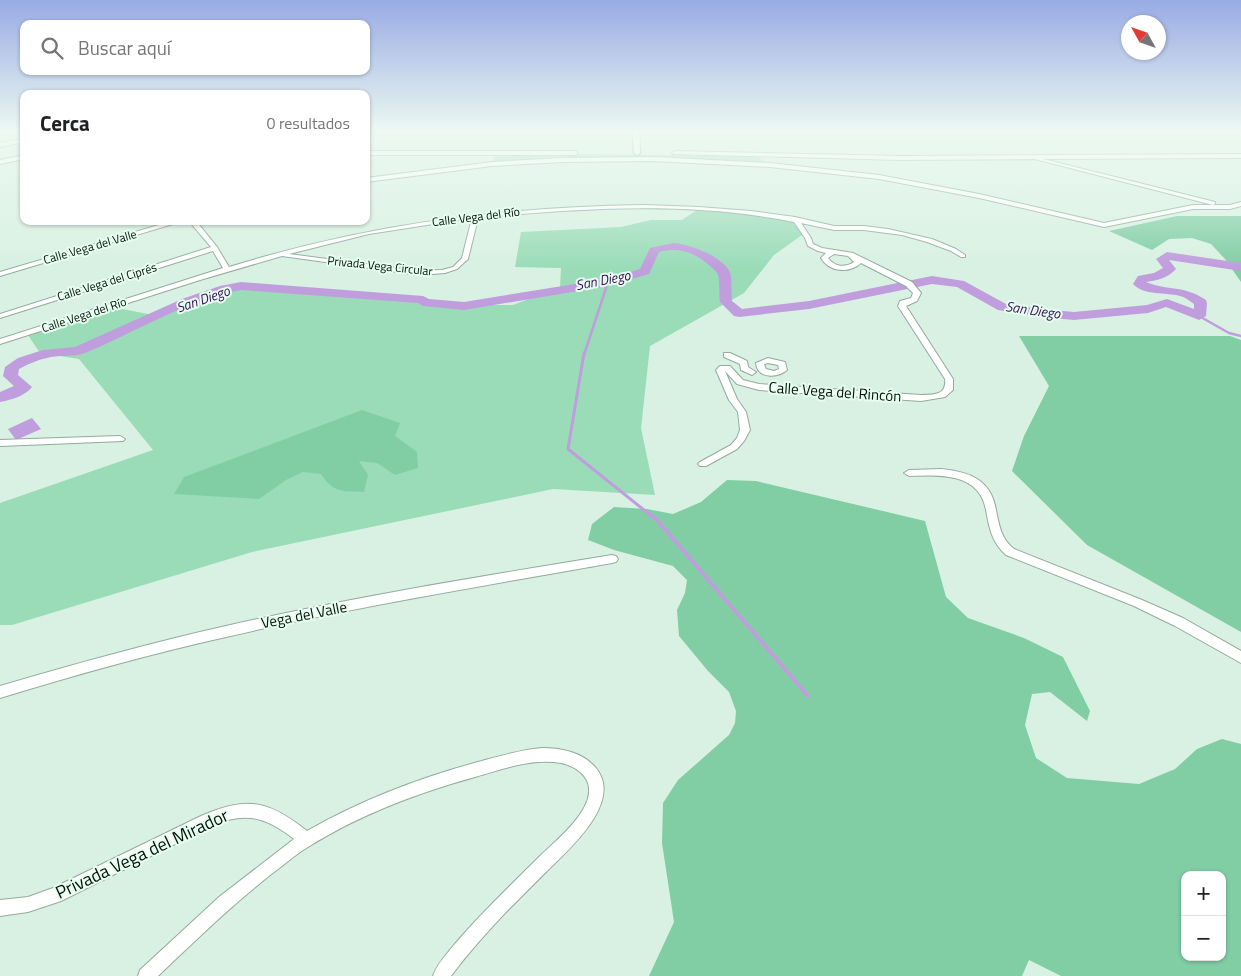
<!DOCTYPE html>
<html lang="es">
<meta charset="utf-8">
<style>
body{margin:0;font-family:"Titillium Web",sans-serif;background:#f6f6f6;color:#202124}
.controls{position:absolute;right:15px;bottom:15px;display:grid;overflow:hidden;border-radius:10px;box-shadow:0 1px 4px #0004}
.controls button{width:45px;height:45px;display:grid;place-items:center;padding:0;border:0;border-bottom:1px solid #e0e0e0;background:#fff;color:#202124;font:25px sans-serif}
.compass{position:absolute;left:1121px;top:15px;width:45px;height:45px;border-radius:50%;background:#fff;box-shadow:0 1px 4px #0004;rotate:310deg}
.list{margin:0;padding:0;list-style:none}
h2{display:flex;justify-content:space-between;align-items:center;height:65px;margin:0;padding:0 20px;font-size:21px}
h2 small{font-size:16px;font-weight:400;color:#757577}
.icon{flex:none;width:28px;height:28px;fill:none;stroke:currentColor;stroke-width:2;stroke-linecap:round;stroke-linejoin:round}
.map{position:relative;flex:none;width:1241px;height:976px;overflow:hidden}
.search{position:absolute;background:#fff;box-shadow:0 1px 4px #0004;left:20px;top:20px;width:350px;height:55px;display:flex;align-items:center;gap:12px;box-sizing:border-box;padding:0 18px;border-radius:10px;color:#757577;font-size:19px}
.panel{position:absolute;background:#fff;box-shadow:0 1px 4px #0004;left:20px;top:90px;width:350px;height:135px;border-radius:10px}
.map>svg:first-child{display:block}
.green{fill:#9adcb8}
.forest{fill:#81cea5;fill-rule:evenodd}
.water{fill:#c09ddd}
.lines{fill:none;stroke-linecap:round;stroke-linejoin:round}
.stream-far2{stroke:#c09ddd;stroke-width:2.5}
.stream-far1{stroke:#c09ddd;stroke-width:3}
.stream{stroke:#c09ddd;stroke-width:4}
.river{fill:#c09ddd;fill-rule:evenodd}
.minor-casing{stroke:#93aa9d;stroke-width:2}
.tertiary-casing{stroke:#93aa9d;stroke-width:3}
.minor{fill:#fff;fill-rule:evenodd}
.tertiary{fill:#fff;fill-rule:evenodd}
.labels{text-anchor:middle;stroke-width:4;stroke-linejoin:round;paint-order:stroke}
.far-street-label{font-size:12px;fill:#08100c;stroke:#e5feef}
.far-water-label{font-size:14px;font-style:italic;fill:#3c0a57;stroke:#e5feef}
.street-label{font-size:15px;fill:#08100c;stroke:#e5feef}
.near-street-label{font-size:18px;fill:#08100c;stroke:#e5feef}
</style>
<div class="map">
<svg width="1241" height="976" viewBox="0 0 1241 976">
<rect width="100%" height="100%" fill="#d8f1e2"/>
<!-- green -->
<path class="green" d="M495,153L757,156L768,165L654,158L493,163Z
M700,208L794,221L802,235L774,255L744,293L650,346L641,428L655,495L553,489L252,552L12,625H0V503L153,450L79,359L40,353L28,335L112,307L153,315L224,288L241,285L425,299V301L464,305H513L560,287L561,268L515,267L521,232L621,227L651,220H682Z"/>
<!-- forest -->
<path class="forest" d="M1177,216H1241V282L1225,259L1211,244L1192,238L1169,239L1152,250L1109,231Z
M1019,336H1230L1241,340V632L1087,545L1012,471L1024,436L1049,386Z
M362,410L400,423L395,436L417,452L418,468L395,475L377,463L359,461L368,475L364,492C343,491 333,493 321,474L303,472L286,480L259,499L174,494L184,477Z
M727,480L756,481L925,521L946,597L968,618L1024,638L1063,657L1090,711L1087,721L1050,692L1032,694L1025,725L1036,758L1067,778L1139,784L1175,769L1197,749L1222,739L1241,744V976H1061L1029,960L1022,976H649L674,922L662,843L663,803L678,780L729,735L735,723L736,711L729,692L708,671L679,636L677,610L685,593L687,580L673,566L614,550L588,540L592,524L614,507L647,509L673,514L701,502ZM1185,875H1222V957H1185Z"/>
<!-- water -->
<path class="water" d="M32,418L41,429L16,440L8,429Z"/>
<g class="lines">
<!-- stream-far2 -->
<path class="stream-far2" d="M1199,316L1229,333L1241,336
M584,355L608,282"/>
<!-- stream-far1 -->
<path class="stream-far1" d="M584,353L568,449L649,514"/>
<!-- stream -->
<path class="stream" d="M648,513L657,520L808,696"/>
<!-- river -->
<path class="river" d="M674,243C690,244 728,258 731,276C732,284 731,293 732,301L742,309L809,301L932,276L964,281L1006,304L1042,309L1074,312L1147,305L1167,299L1194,309V304C1190,301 1185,297 1180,296C1166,292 1144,296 1133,284L1138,276L1154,273L1163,268L1156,259L1167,252L1241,263V271L1169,260L1176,269C1168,278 1158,280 1146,282C1168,291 1184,285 1206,300L1207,303L1206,316L1199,320L1166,307L1148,313L1074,320L1042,317L998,310L957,287L932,284L809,309L739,317L734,316L720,302C719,296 720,278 718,275C717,271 712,268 710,266C695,252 678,247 659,252L649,274L608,286L464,310L423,306L418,303L241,290C186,300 136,332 85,353C74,357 62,355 51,357C40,359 28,364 19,369L18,375L32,387C25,396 11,400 0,402V392L14,386L3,376L5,367L18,358L43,350L75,347L182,299L220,286L241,282L423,296L429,299L464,302L606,279L640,269L650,248Z"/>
<defs>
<path id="minor" d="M24,139V142L0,147V143Z
M366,151H575L578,153L575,155H366Z
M675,151L901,156L1241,154V158L1043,159L1215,202V204L1213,205L1035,159L901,160L673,154L672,153Z
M24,155V159L0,164V160Z
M654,157L770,163L879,175L979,194L1104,223L1193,205H1230L1241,202V206L1230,209H1193L1104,227L979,198L879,179L770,167L654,161L563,162L492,166L366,182V178L492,162L563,158Z
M644,205L699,207L751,211L795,217L834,226H864L888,229L932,239L956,249L965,255V257H961L951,251L927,242L902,235L864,230H834L801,223L811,238L813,244L822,248L853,253L912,282L921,293L917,301L906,306L953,379V390L945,397L921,401L759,390L737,384L725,371L737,399L746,412L750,430L744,441L737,449L706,466H700L698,464L700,462L731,445L737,438L740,430L738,412L729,400L716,370L720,366H730L743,380L759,384L921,395C934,395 947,395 945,379L898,306L900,301L911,298L913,293L906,286L861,263C849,274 829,272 821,258L826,253L818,251L808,246L805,238L794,222C690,201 582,208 478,218L468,259L457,269L445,273L419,275L282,256L200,280L0,344V339L223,268L213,251L0,318V314L211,247L189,221H196L217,247L229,267C368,224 499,207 644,205ZM472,218L462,258L453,267L442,270L419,271L289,254L369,234ZM834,254L848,256L854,262C845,268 835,267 828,258Z
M172,221H183L0,276V272Z
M724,353H730L747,361L748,367L756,372L752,375L741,370L740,364L724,357Z
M768,358L785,362L787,370C778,378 757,379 756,363ZM768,363L778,365L779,369L774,371L766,369L764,364Z
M120,436L125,439L123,441L0,446V440Z
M941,469C969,472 991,479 996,510C999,525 1001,539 1014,549L1142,600L1183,618L1241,651V663L1175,626L1134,606L1006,555C992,543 989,527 986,510C979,472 939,475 909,476L904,473L909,470Z
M612,555L616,556L618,559L616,562L612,563C483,586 354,607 226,637C150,654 75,675 0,698V686C75,664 150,643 226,626C354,597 483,576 612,555Z
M542,748C561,748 582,752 595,767C625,801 569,849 547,871C533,885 520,898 506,912C487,932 468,953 451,976H433C437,964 446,955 454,945C481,913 512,884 541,855C557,840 587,815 589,793C591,776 575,766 561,763C532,758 503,769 475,777C417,793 359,815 308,847C296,854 285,864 274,872C233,904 196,940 158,976H138L140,970L219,897L294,839C266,817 245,811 211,826L61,901L28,912L0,916V900L28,897L53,888L201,816C247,796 268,800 307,831C361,800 419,778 478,762C500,756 520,750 542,748Z"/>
<path id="tertiary" d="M633,132H639L640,153L637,155L634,153Z"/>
</defs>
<!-- minor casing -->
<use href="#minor" class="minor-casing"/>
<!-- tertiary casing -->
<use href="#tertiary" class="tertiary-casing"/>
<!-- minor -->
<use href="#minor" class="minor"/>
<!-- tertiary -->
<use href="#tertiary" class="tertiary"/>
</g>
<!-- sky -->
<linearGradient id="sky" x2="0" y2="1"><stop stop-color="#98abe4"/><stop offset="0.49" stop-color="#edf9f2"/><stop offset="1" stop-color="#edf9f2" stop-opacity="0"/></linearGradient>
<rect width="1241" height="268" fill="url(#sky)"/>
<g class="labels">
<!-- far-street labels -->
<g class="far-street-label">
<text transform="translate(476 217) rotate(-7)" y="4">Calle Vega del Río</text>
<text transform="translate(90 247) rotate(-16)" y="4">Calle Vega del Valle</text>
<text transform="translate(380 266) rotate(6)" y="4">Privada Vega Circular</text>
<text transform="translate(107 282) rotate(-17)" y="4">Calle Vega del Ciprés</text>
<text transform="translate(84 315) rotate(-18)" y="4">Calle Vega del Río</text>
</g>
<!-- far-water labels -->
<g class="far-water-label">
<text transform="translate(603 280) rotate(-11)" y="5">San Diego</text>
<text transform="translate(203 299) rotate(-19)" y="5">San Diego</text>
<text transform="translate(1033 310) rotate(8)" y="5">San Diego</text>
</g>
<!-- street labels -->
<g class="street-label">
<text transform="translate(835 392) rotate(4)" y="5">Calle Vega del Rincón</text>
<text transform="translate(304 615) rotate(-11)" y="5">Vega del Valle</text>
</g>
<!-- near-street labels -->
<g class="near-street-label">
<text transform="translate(142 854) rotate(-25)" y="6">Privada Vega del Mirador</text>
</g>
</g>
</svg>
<div class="controls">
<button>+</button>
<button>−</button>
</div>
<svg class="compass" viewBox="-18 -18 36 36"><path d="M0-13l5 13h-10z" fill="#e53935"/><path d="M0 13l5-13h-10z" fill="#757577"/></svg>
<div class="search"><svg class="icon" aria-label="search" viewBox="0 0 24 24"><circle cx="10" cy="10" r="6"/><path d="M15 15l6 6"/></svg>Buscar aquí</div>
<section class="panel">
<h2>Cerca<small>0 resultados</small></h2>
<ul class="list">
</ul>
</section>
</div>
